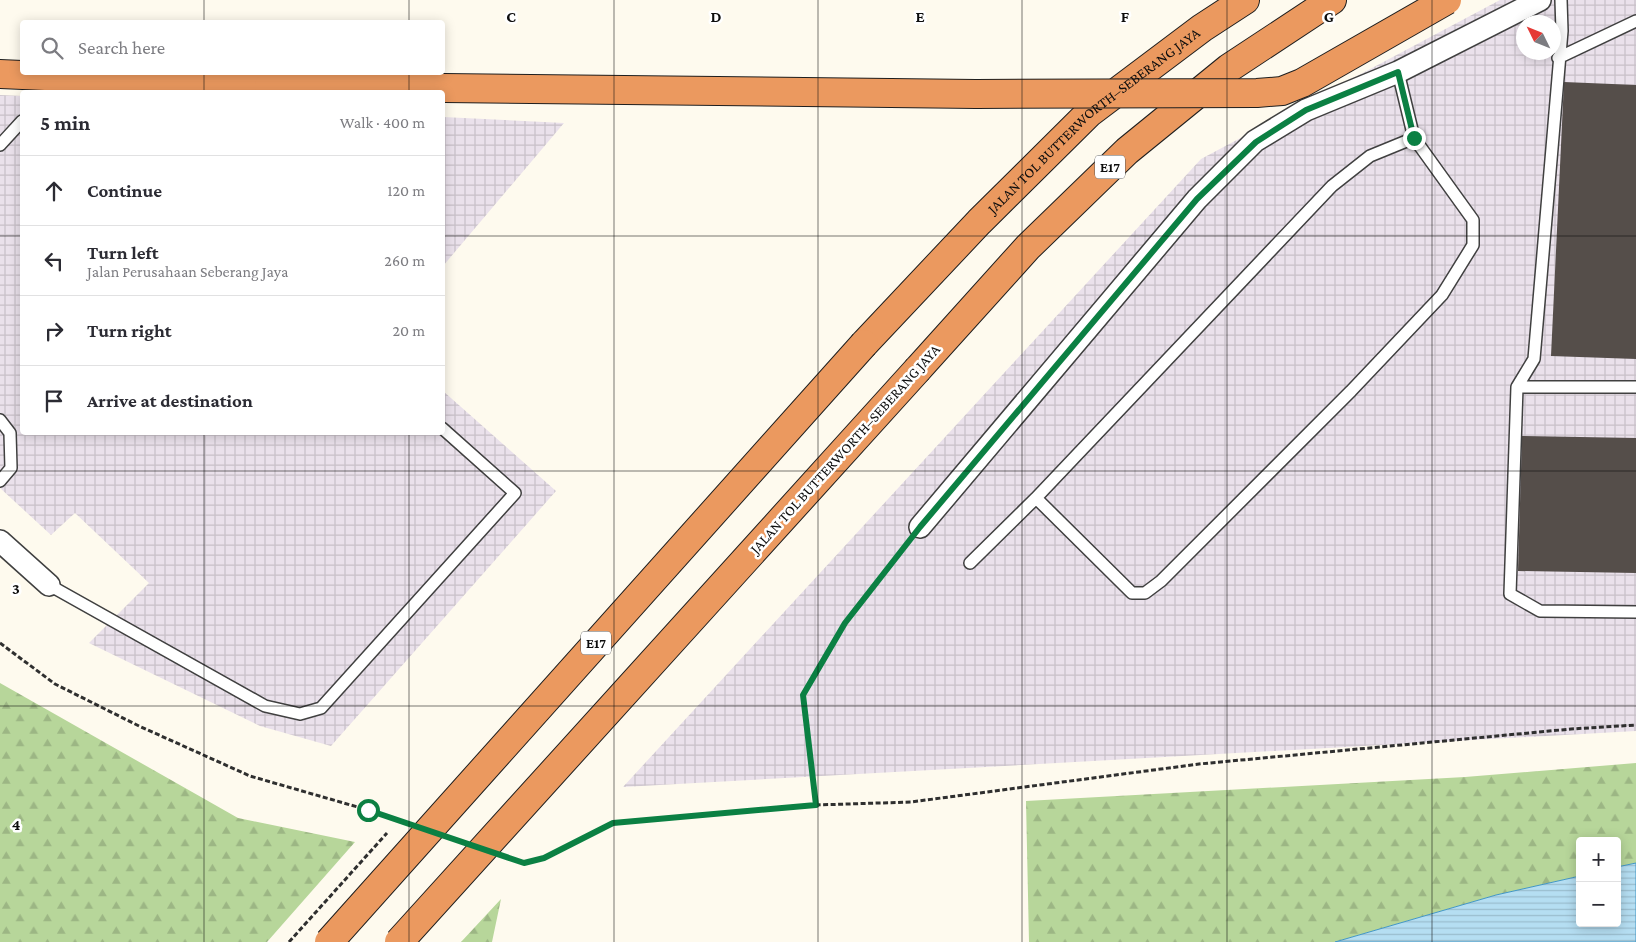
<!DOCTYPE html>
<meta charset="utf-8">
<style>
body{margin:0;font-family:"Crimson Pro",serif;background:#f7f7f7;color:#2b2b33}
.controls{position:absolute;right:15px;bottom:15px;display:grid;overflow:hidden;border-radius:5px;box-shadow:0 2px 12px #0003}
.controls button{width:45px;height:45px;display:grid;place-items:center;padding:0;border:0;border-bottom:1px solid #e1e1e2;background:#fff;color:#2b2b33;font:25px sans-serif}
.compass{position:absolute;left:1516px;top:15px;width:45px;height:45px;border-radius:50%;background:#fff;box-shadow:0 2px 12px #0003;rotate:313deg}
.stop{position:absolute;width:15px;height:15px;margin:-11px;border:4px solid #0b8043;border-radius:50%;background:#fff}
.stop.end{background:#0b8043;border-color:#fff;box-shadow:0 1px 5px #0008}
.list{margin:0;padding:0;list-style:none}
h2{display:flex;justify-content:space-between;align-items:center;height:65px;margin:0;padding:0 20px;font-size:21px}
h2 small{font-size:16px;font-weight:400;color:#7c7c81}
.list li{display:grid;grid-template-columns:32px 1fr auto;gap:15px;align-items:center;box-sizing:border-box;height:70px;padding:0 20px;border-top:1px solid #e1e1e2}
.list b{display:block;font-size:19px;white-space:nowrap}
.list p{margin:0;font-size:16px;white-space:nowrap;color:#7c7c81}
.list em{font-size:16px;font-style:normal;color:#7c7c81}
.icon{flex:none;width:28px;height:28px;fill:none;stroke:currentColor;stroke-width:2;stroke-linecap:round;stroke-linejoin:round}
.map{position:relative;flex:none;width:1636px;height:942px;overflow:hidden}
.search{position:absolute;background:#fff;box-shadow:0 2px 12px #0003;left:20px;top:20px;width:425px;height:55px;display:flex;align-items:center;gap:12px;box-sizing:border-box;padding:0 18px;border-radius:5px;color:#7c7c81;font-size:19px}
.panel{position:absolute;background:#fff;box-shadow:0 2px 12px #0003;left:20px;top:90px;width:425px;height:345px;border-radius:5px}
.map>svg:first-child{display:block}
.industrial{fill:url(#industrial-grid);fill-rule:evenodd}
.forest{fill:url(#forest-firs)}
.water{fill:url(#water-rules);stroke:#4196c4}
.building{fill:#554e4a}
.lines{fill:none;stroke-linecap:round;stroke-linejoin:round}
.service-casing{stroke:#404040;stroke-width:14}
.minor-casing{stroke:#404040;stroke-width:24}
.motorway-casing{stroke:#1e1e1e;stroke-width:30}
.path{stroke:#2f2f2f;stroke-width:3;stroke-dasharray:5 2.5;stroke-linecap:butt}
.service{stroke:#fff;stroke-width:11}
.minor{stroke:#fff;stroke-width:21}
.motorway{stroke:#eb995f;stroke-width:28}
.motorway-bridge-casing{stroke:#1e1e1e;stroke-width:30;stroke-linecap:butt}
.path-bridge{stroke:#2f2f2f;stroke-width:3;stroke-dasharray:5 2.5;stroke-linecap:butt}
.motorway-bridge{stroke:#eb995f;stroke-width:28}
.route{stroke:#0b8043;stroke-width:6}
.grid{fill:none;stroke:#0d0d0d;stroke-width:1;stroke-opacity:0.55}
.labels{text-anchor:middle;stroke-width:5;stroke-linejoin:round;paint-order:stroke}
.shield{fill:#fff;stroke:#565656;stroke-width:1}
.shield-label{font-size:14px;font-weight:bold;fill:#0d0d0d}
.street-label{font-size:15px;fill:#0d0d0d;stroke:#fff}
.grid-label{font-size:16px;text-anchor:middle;font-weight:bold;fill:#0d0d0d;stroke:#fff;stroke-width:5;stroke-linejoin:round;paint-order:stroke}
</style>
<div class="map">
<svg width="1636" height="942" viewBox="0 0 1636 942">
<defs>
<pattern id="industrial-grid" width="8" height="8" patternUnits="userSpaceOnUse" patternTransform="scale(1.25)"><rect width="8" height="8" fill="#eae1eb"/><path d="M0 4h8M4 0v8" fill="none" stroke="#c8c0c8"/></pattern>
<pattern id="forest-firs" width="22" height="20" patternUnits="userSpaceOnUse" patternTransform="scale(1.25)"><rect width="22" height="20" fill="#b7d69a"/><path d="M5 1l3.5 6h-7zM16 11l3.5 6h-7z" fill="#9cb684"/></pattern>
<pattern id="water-rules" width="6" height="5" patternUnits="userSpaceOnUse" patternTransform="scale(1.25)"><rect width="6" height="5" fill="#b5def2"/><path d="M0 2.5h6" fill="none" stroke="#9abdce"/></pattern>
</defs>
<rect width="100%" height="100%" fill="#fefaee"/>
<!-- industrial -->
<path class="industrial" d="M1500,0H1636V731L623,787L1201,159ZM1524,22H1554V52H1524Z
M0,95L22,96V432H442L443,391L556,491L331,746L260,726L89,643L149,583L75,513L51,535L0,488Z
M443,117L564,123L443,266L442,117Z"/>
<!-- forest -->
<path class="forest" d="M0,683L238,818L355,842L267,942H0Z
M1636,763V863L1617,867V841H1580V876L1496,895L1335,942H1029L1026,801L1465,777Z
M501,899L492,942H461Z"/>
<!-- water -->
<path class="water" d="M1636,863V942H1335L1496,895L1580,876V923H1617V867Z"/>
<!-- building -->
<path class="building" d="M1564,82L1636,85V359L1551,356Z
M1522,436L1636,438V573L1518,571Z"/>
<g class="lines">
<defs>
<path id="service" d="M1561,0L1562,31L1534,359L1517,387L1510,594L1540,611L1636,612
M1558,58L1636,21
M1398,72L1414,138L1473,220V245L1442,295L1351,391L1161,581L1145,593H1132L1036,498L1332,186L1370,156L1414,138
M0,145L22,121
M1517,387H1636
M0,420L10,433L11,468L0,481
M970,563L1036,498
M49,585L265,706L300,714L321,708L515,493L442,428"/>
<path id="minor" d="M920,527L1197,199L1255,141L1306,110L1398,72L1540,0
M0,541L49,585"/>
<g id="motorway">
<path d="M0,74L269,86"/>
<path id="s1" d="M864,344L979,222L1089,113L1202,28L1245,0"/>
<path d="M918,369L1028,247L1127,151L1229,68L1332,0"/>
</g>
</defs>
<!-- service casing -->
<use href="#service" class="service-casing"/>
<!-- minor casing -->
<use href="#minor" class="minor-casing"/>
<!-- motorway casing -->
<use href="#motorway" class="motorway-casing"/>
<!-- path -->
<path class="path" d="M0,643L55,684L139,726L250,776L368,810L401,821
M816,805L803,695L845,623L907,544
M511,859L524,863L544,858L613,823L816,805L911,802L1199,764L1571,729L1636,725"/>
<!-- service -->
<use href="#service" class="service"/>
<!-- minor -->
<use href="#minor" class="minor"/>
<!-- motorway -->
<use href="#motorway" class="motorway"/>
<defs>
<path id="motorway-bridge" d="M269,86L976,94L1257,93L1282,91L1302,83L1447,0
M329,942L864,344
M399,942L918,369"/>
</defs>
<!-- motorway-bridge casing -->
<use href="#motorway-bridge" class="motorway-bridge-casing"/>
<!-- path-bridge -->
<path class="path-bridge" d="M289,942L387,833"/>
<!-- motorway-bridge -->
<use href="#motorway-bridge" class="motorway-bridge"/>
</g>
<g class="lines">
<!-- route -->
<path class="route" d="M368,810L524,863L544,858L613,823L816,805L803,695L845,623L920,527L1197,199L1256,142L1306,110L1398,72L1414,138"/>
</g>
<!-- grid -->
<path class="grid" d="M204,0V22M409,0V22M614,0V942M818,0V942M1022,0V942M1227,0V942M1432,0V942M204,72V92M409,72V92M0,236H22M442,236H1636M204,432V942M409,432V942M0,471H1636M0,706H1636"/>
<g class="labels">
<!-- shield labels -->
<g class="shield">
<rect x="1095" y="155.5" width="30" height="23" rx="4"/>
<rect x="581" y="631.5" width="30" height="23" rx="4"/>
</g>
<g class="shield-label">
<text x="1110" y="172">E17</text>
<text x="596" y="648">E17</text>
</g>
<!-- street labels -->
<g class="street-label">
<text dy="5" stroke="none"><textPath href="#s1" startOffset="321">JALAN TOL BUTTERWORTH–SEBERANG JAYA</textPath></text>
<text transform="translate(845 449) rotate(-48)" y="5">JALAN TOL BUTTERWORTH–SEBERANG JAYA</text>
</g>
</g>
<g class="grid-label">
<text x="511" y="22">C</text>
<text x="716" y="22">D</text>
<text x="920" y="22">E</text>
<text x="1125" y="22">F</text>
<text x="1329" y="22">G</text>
<text x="16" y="594">3</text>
<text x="16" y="830">4</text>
</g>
</svg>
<div class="controls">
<button>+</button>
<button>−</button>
</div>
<svg class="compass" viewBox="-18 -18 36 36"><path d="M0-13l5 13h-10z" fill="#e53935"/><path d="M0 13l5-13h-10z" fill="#7c7c81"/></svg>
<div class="stop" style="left:368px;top:810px"></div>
<div class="stop end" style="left:1414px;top:138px"></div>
<div class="search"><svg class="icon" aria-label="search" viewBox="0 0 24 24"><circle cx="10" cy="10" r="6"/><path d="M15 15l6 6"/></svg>Search here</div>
<section class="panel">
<h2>5 min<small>Walk · 400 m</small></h2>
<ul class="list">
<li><svg class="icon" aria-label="ahead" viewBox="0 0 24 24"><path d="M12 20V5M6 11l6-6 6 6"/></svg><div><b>Continue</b></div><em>120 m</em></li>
<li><svg class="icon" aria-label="left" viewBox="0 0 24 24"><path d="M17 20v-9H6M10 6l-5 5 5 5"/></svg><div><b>Turn left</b><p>Jalan Perusahaan Seberang Jaya</p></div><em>260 m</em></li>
<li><svg class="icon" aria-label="right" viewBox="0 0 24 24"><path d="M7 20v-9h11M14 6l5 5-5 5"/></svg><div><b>Turn right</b></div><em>20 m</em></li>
<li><svg class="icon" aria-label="arrive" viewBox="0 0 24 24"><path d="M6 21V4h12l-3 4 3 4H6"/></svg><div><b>Arrive at destination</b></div></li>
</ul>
</section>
</div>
